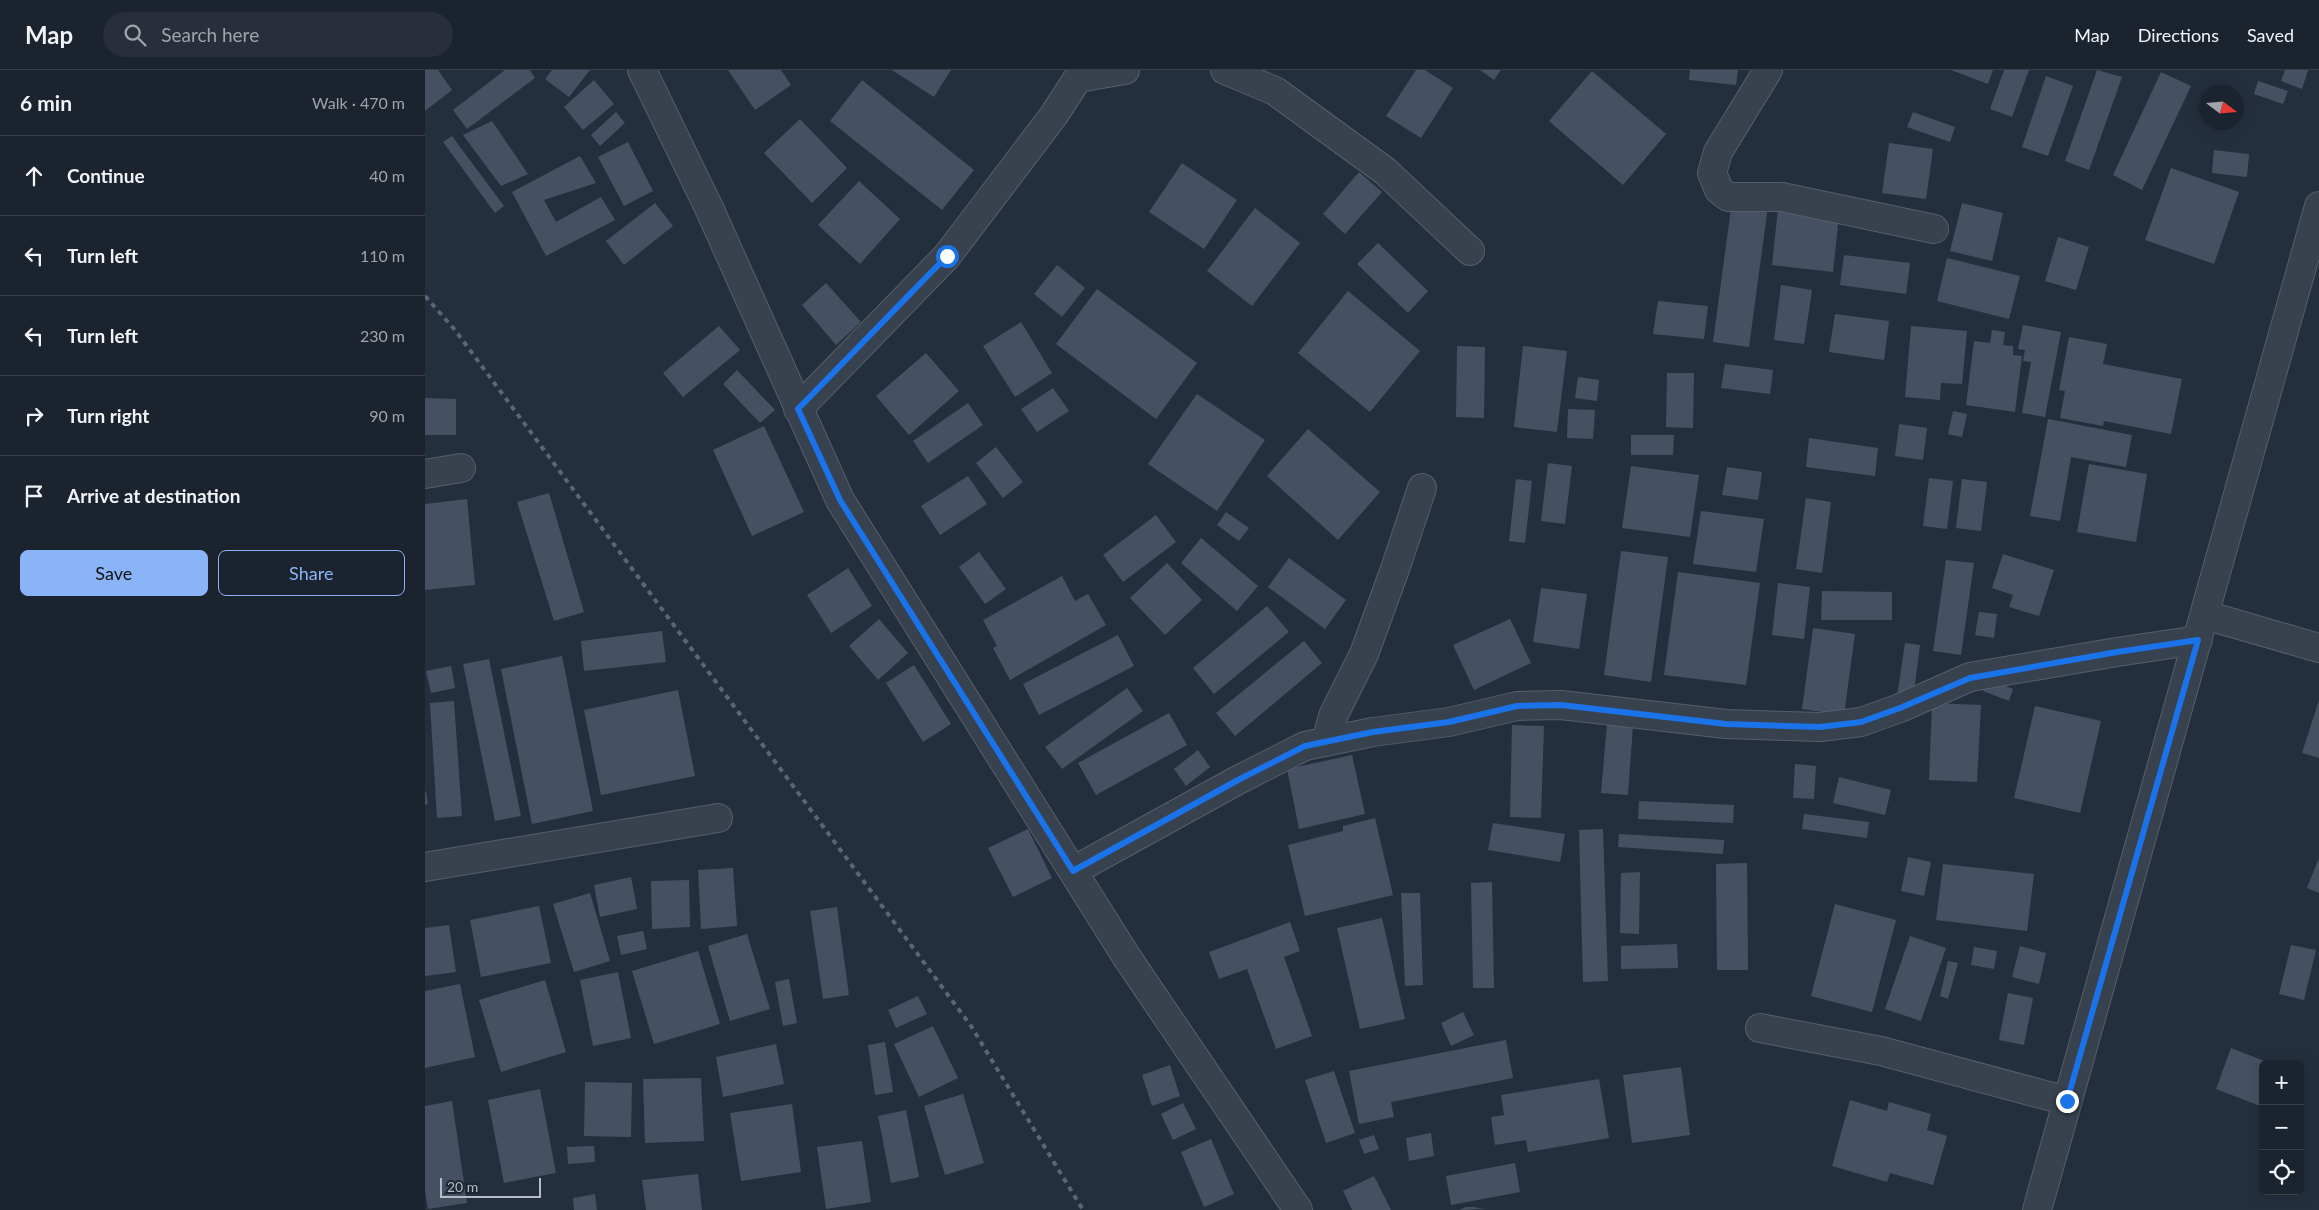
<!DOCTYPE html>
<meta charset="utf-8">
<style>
body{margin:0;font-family:Lato,sans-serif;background:#282f3a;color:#f1f3f6}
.controls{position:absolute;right:15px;bottom:15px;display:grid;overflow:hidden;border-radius:8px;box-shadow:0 2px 12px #0003}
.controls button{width:45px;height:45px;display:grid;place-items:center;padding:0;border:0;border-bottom:1px solid #39404a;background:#1b232e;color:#f1f3f6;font:25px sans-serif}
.compass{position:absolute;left:1774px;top:15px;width:45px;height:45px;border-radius:50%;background:#1b232e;box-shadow:0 2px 12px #0003;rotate:106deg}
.scale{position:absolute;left:15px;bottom:12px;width:101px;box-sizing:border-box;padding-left:5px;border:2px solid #b4bcc9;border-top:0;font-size:14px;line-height:18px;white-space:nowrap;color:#b4bcc9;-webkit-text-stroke:4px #1d2633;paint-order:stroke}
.stop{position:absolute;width:15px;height:15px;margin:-11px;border:4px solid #1a73e8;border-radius:50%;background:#fff}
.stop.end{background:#1a73e8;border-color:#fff;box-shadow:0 1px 5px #0008}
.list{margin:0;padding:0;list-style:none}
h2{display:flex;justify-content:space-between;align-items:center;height:65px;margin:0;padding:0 20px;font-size:21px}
h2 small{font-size:16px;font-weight:400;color:#a0a4aa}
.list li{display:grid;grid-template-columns:32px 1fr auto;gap:15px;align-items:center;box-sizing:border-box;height:80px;padding:0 20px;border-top:1px solid #39404a}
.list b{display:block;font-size:19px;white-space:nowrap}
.list em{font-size:16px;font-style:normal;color:#a0a4aa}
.actions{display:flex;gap:10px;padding:15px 20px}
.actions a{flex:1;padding:11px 0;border:1px solid #8ab4f8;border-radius:8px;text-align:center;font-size:18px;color:#8ab4f8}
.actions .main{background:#8ab4f8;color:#111}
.icon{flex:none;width:28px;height:28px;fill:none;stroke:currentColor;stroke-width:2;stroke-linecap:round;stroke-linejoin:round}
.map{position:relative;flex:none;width:1894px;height:1140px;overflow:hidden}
header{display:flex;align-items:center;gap:30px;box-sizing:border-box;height:70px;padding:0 25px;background:#1b232e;border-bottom:1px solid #39404a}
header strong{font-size:24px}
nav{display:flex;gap:28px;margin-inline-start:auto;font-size:18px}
.search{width:350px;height:45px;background:#282f3a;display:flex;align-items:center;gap:12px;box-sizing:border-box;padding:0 18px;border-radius:28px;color:#a0a4aa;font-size:19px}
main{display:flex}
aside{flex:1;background:#1b232e}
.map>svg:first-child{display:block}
.building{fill:#455162}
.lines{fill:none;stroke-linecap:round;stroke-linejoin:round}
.minor-casing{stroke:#565f6c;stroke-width:30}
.minor{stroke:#38414e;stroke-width:28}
.rail{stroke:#5a6575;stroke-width:4;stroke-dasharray:5 5;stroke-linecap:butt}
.route{stroke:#1a73e8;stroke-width:6}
</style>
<header>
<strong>Map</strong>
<div class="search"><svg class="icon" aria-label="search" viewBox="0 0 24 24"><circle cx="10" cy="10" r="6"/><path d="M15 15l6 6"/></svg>Search here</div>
<nav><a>Map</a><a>Directions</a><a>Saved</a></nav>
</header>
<main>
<aside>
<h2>6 min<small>Walk · 470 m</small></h2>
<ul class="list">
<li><svg class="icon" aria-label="ahead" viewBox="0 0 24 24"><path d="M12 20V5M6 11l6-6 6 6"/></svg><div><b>Continue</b></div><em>40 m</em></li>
<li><svg class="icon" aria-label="left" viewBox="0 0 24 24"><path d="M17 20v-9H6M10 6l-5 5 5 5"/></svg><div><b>Turn left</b></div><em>110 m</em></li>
<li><svg class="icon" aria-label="left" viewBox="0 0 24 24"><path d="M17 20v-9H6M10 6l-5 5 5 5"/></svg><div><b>Turn left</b></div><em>230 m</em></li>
<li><svg class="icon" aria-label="right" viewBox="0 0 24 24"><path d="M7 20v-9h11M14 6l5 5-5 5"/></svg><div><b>Turn right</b></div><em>90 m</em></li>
<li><svg class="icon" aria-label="arrive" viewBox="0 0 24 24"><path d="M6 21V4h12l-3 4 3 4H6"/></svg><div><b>Arrive at destination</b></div></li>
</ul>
<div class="actions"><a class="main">Save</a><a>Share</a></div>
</aside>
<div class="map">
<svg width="1894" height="1140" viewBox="0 0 1894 1140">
<rect width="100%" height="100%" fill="#242f3e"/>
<!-- building -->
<path class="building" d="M0,0H13L27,20L0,41Z
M80,0H105L110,8L42,59L28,40Z
M127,0H165L144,27L120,9Z
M303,0H356L366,15L330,40Z
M467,0H526L509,27Z
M991,0H1000L1028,18L996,68L961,46Z
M1055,0H1076L1069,10Z
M1265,0H1313L1311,15L1264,10Z
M1526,0H1568L1563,14Z
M1579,0H1604L1587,47L1565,39Z
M1672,0L1697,7L1664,100L1640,91Z
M1860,0H1883L1877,19L1856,11Z
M1167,1L1241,64L1198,115L1124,51Z
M1736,2L1766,16L1717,120L1688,105Z
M1621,6L1648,16L1623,86L1597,77Z
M169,10L189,34L158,60L139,37Z
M437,10L549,100L517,140L405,51Z
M1833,11L1863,21L1858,34L1829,24Z
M191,42L200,53L175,76L166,65Z
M1488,42L1530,57L1525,72L1482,57Z
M375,49L422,98L387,133L339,83Z
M67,51L103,104L76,116L38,65Z
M27,66L79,136L70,143L18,72Z
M203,72L228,121L199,136L173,87Z
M1464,73L1508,79L1501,129L1457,123Z
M1789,80L1824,84L1822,107L1787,103Z
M155,86L171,113L119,130L131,152L176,127L190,150L121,186L87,122Z
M757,93L812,130L779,179L724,142Z
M1746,98L1814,122L1789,194L1720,170Z
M934,102L957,122L920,164L898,144Z
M434,111L475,149L435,194L393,155Z
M1307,131L1343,136L1324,277L1288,272Z
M230,133L248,156L199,195L181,171Z
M1537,133L1578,143L1567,191L1525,181Z
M830,138L875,173L827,236L782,201Z
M1353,139L1414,146L1408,202L1347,195Z
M1633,167L1664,177L1651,220L1620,211Z
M953,173L1003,221L983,243L932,194Z
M1419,185L1485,193L1481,224L1415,215Z
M1522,188L1595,206L1584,249L1512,231Z
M632,195L660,218L637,247L609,224Z
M401,213L436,252L411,275L377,235Z
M1356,215L1387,220L1379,274L1349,270Z
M672,219L772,293L731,349L631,274Z
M923,221L995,281L945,342L873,283Z
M1233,231L1283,236L1279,269L1228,264Z
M1410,244L1464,251L1459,290L1404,282Z
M596,252L627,303L590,327L558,276Z
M1598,255L1636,262L1620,347L1597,343L1606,292L1598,291L1600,280L1593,279Z
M294,256L315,280L258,327L238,303Z
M1486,256L1542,261L1537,314L1516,313L1515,330L1480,327Z
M1567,260L1580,262L1578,275L1588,276V285L1597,286L1590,342L1541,335L1549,271L1565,273Z
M1644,267L1682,274L1678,294L1757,309L1746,364L1679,351L1678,356L1635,348L1640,321L1634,320Z
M1032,276L1060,277L1059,348L1031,347Z
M1098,276L1142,281L1132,362L1089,357Z
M501,283L534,321L484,365L451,326Z
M1300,294L1348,300L1345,324L1296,318Z
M312,300L350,340L335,353L298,314Z
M1242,303H1269L1268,358L1241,357Z
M1153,307L1174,310L1172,331L1150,328Z
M628,318L644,341L612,362L596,339Z
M772,324L840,370L792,441L723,394Z
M0,328L31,329V365H0Z
M543,333L558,355L503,393L488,371Z
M1143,339L1170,340L1168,369L1142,368Z
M1528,341L1542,344L1537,367L1523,364Z
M1623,349L1707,365L1701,397L1646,387L1635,451L1605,446Z
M1474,354L1502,358L1498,390L1470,386Z
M339,356L379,442L327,466L288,380Z
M883,359L955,422L913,470L842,406Z
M1206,365H1249L1248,385H1206Z
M1384,368L1453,378L1450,406L1381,397Z
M571,377L598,412L578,428L551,393Z
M1123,393L1147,396L1140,454L1116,451Z
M1664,394L1722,404L1711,472L1652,462Z
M1206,396L1274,405L1265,467L1197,458Z
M1302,397L1337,402L1333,430L1297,425Z
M543,406L562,434L515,465L496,436Z
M1504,408L1528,411L1522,459L1498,456Z
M1091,409L1107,411L1100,473L1084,471Z
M1537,409L1562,412L1556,461L1531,458Z
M124,423L159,542L129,551L92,432Z
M1381,428L1406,432L1397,503L1371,499Z
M42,429L50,515L0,520V434Z
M1276,441L1339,449L1331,502L1268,494Z
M801,442L824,458L814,471L792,455Z
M731,445L751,472L698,512L678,485Z
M776,468L833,516L812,541L756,493Z
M1196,481L1243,487L1226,612L1179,605Z
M554,482L581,519L560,534L534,497Z
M1578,484L1629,500L1614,546L1584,537L1588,525L1567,518Z
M864,488L921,530L900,559L843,517Z
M1521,490L1549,493L1536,585L1508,581Z
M742,493L777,530L740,565L705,528Z
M423,498L447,536L406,563L382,525Z
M1253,502L1335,513L1321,615L1239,605Z
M637,506L650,531L663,524L681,555L585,610L568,578L572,576L558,550Z
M1353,513L1385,517L1379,569L1347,565Z
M1116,518L1162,524L1154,579L1108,572Z
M1397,521L1467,522V550H1396Z
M842,536L864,562L789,624L768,598Z
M1554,542L1572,544L1569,568L1550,565Z
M454,549L483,583L453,610L424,576Z
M1085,549L1106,593L1049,620L1028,575Z
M1388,558L1430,564L1419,645L1377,639Z
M237,561L241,592L159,601L156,571Z
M693,565L709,596L614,645L598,614Z
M879,571L897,593L810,666L791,643Z
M1480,573L1495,575L1488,629L1472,627Z
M137,586L168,741L107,754L76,599Z
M64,589L96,746L70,751L38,594Z
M489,595L526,654L498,672L461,613Z
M26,596L30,618L6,623L1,601Z
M1562,609L1588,619L1584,631L1558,621Z
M702,618L718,641L637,699L620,677Z
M253,620L270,706L176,725L159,640Z
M1894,630V688L1877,683Z
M29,631L37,746L12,748L5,633Z
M1507,633L1556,635L1552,712L1504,710Z
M1610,636L1676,651L1655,743L1589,728Z
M744,643L762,675L671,725L653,693Z
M1182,654L1208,656L1203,725L1176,723Z
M1087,655L1119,656L1116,748L1085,747Z
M773,680L785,697L761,716L749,699Z
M927,685L940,744L874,759L862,699Z
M1370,694L1391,696L1389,729L1368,728Z
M1414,707L1466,720L1460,745L1408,733Z
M1,721L3,734L0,735V722Z
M1214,731L1309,735L1308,753L1213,749Z
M1379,744L1444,752L1442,768L1377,759Z
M950,748L968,825L880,846L863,775L918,761V756Z
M1068,753L1140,764L1135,792L1063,780Z
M603,759L627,808L588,827L563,778Z
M1178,759L1183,911L1158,912L1154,760Z
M1194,764L1299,770L1298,784L1193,777Z
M1483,787L1506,792L1499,826L1476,821Z
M1894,788V823L1882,818Z
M1322,793L1323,900H1292L1291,794Z
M1518,794L1609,804L1602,861L1511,850Z
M308,798L312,856L276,859L273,800Z
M1215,802L1214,864L1195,863L1196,803Z
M206,807L212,839L175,847L169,815Z
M264,810L265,857L227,859L226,811Z
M1067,812L1069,918H1048L1046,813Z
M165,823L185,891L149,902L128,834Z
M976,823H995L998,915L980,916Z
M1410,834L1471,850L1447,942L1386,926Z
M114,836L126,893L56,907L45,850Z
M412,837L424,925L398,929L385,841Z
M957,848L980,949L935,959L912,858Z
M865,852L875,881L859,887L887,966L851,979L822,899L794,909L784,882Z
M24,855L31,902L0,906V858Z
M218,861L222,879L196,885L192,866Z
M322,864L345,939L305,951L283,876Z
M1485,866L1521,878L1496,951L1460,939Z
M1252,874L1253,898L1196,899V876Z
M1866,875L1891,880L1879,930L1854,924Z
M1595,876L1621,883L1614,914L1587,907Z
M1549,877L1572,881L1569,899L1546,895Z
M273,881L295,954L229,974L207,901Z
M1523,891L1533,893L1523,929L1515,926Z
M193,902L206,968L168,976L155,910Z
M364,909L372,953L358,956L350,912Z
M120,910L141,982L76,1002L54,930Z
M35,914L50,987L0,998V921Z
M1583,923L1608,928L1599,975L1574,970Z
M493,926L502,944L471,958L463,940Z
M1038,942L1049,965L1026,976L1016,953Z
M508,956L533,1008L494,1027L469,974Z
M1081,970L1088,1008L966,1032L969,1047L934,1054L924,1001Z
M460,972L468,1022L450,1025L443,975Z
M351,974L359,1014L298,1027L291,987Z
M1806,978L1847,994H1838V1037L1791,1019Z
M745,995L755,1026L727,1036L717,1005Z
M1256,997L1265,1065L1207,1073L1198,1005Z
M909,1001L930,1063L901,1073L880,1010Z
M276,1008L279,1071L220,1073L218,1009Z
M1174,1009L1184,1068L1103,1082L1101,1070L1070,1075L1066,1047L1079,1045L1076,1025Z
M160,1012L207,1013L206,1067L159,1066Z
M115,1019L131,1103L79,1113L63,1030Z
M538,1024L559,1093L520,1105L499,1036Z
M1425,1030L1462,1041L1464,1032L1506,1044L1502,1060L1522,1066L1508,1115L1465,1103L1462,1112L1407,1096Z
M27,1031L42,1133L3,1139L0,1121V1036Z
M758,1033L771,1059L748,1070L736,1044Z
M367,1034L376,1102L316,1111L305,1043Z
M481,1040L494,1107L466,1113L453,1046Z
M1006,1063L1009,1086L984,1091L981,1068Z
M949,1065L954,1079L939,1084L934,1070Z
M786,1069L809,1124L779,1137L756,1082Z
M437,1071L446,1132L401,1139L392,1077Z
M169,1076L170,1092L143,1094L142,1077Z
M1090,1093L1095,1122L1026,1135L1021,1106Z
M273,1104L277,1140H221L217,1110Z
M949,1106L966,1140H927L918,1121Z
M170,1124L172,1140H149L148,1128Z
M1041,1137H1049L1059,1139L1034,1140Z"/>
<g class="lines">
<defs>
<path id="minor" d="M217,0L284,138L415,430L701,886L873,1140
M800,0L850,21L960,101L1045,181
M1343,0L1293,82L1287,103L1294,120L1303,127H1357L1509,159
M653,8L700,0
M373,339L522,186L629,45L658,0
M0,404L36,398
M1780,545L1894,578
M901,672L908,646L939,584L970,499L997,418
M0,797L293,748
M648,801L813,710L880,676L948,662L1024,652L1092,636L1136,635L1301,654L1395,657L1436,652L1475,638L1545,607L1692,582L1773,570
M1335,958L1456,981L1642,1031
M1612,1140L1894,136"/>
</defs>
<!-- minor casing -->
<use href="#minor" class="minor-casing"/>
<!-- minor -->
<use href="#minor" class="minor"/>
<!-- rail -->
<path class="rail" d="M0,226L30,260L546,956L658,1140"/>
</g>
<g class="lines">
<!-- route -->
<path class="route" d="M522,186L373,339L415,430L648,801L813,710L880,676L948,662L1024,652L1092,636L1136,635L1301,654L1395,657L1436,652L1475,638L1545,608L1692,582L1773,570L1642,1031"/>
</g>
</svg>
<div class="controls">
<button>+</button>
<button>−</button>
<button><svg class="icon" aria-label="locate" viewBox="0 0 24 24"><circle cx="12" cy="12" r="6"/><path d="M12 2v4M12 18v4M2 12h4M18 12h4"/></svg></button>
</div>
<svg class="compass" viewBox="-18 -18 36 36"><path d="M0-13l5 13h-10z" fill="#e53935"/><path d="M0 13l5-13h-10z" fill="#a0a4aa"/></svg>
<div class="scale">20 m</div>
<div class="stop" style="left:522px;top:186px"></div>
<div class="stop end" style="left:1642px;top:1031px"></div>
</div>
</main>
